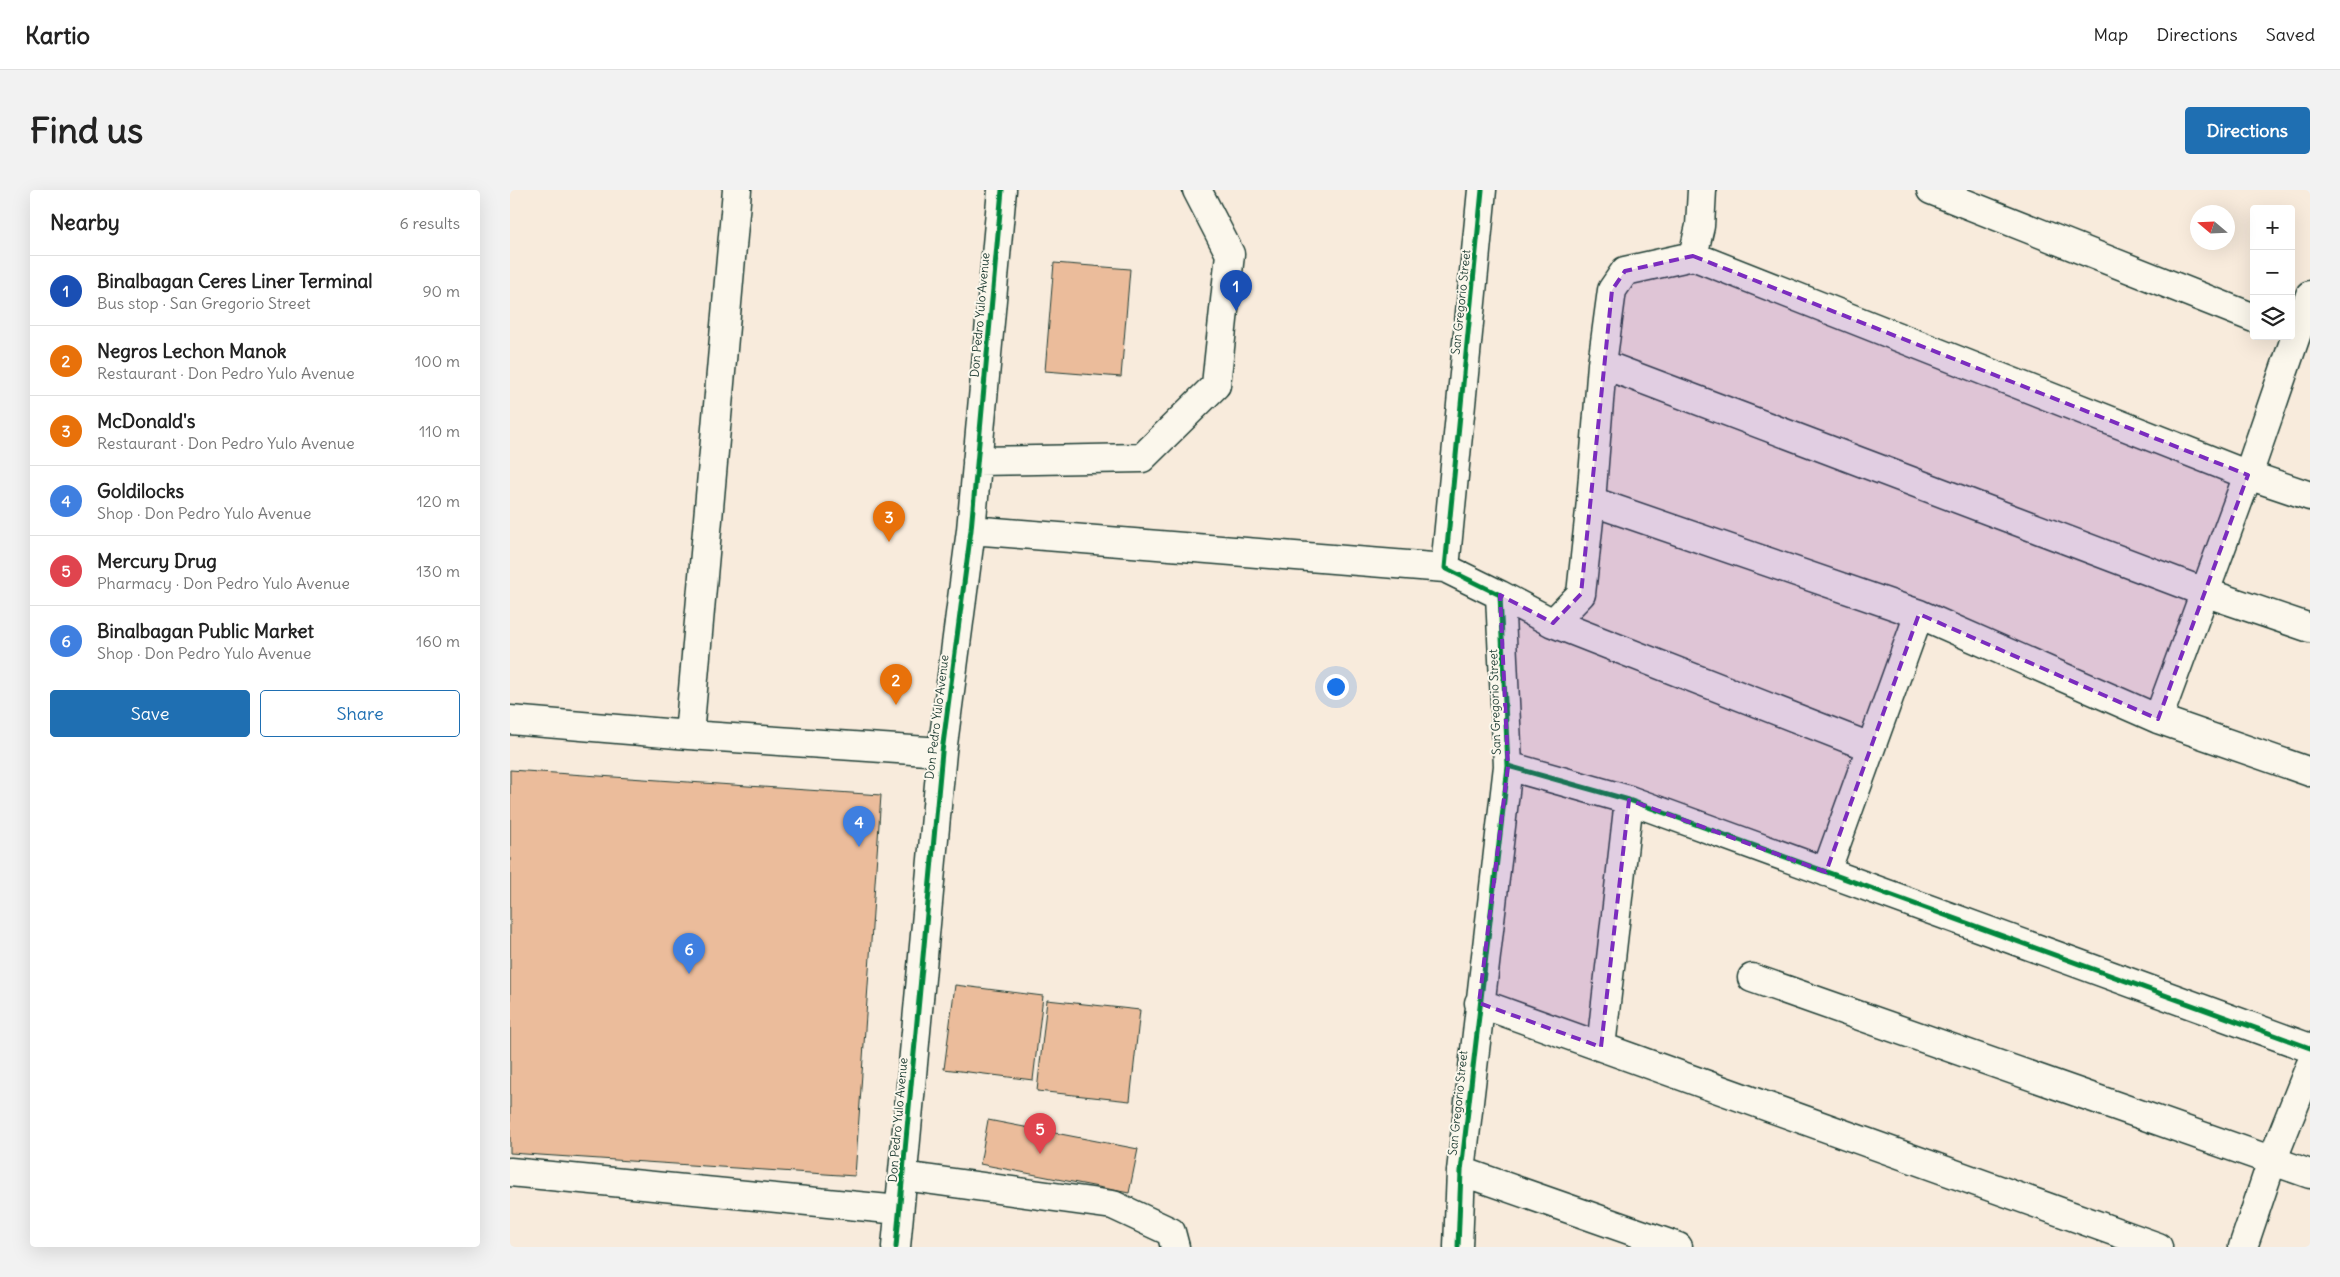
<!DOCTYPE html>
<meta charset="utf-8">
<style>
body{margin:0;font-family:Delius,sans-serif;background:#f2f2f2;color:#222}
.controls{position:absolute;right:15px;top:15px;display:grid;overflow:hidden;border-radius:5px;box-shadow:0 5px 20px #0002}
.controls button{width:45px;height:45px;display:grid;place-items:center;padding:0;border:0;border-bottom:1px solid #e0e0e0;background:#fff;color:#222;font:25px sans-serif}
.compass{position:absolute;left:1680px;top:15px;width:45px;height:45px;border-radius:50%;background:#fff;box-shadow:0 5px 20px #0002;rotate:289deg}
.you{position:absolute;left:825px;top:496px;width:18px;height:18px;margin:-12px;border:4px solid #fff;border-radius:50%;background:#1a73e8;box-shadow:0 0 0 8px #1a73e833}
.badge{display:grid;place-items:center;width:32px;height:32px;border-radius:50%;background:#1f6fb2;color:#fff;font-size:16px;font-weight:700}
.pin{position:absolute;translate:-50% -41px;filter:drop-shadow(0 1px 2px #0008)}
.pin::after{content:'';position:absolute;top:26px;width:18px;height:15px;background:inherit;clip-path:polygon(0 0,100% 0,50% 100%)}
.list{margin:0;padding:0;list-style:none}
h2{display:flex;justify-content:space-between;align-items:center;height:65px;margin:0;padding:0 20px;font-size:21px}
h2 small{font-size:16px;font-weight:400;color:#767676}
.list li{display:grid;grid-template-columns:32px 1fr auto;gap:15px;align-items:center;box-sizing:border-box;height:70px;padding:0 20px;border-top:1px solid #e0e0e0}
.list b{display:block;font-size:19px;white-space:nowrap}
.list p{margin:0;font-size:16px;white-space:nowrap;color:#767676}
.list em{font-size:16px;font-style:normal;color:#767676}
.actions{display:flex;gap:10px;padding:15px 20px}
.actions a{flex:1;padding:11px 0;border:1px solid #1f6fb2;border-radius:5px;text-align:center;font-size:18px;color:#1f6fb2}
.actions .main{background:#1f6fb2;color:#fff}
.icon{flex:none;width:28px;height:28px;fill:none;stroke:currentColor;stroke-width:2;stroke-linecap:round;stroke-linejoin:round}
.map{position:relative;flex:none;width:1800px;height:1057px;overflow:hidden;border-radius:5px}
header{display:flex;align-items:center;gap:30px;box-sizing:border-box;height:70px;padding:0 25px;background:#fff;border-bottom:1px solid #e0e0e0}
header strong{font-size:24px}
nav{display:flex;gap:28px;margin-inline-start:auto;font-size:18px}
.intro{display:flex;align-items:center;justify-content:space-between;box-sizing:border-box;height:120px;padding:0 30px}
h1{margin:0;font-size:35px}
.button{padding:12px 22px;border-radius:5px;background:#1f6fb2;color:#fff;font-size:18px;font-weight:700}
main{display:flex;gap:30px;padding:0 30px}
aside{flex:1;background:#fff;border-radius:5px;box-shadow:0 5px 20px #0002}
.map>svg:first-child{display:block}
.building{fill:#ebbc9b;stroke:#1f3d34}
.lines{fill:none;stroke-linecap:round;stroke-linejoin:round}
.minor-casing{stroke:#1f3d34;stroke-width:31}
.minor{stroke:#fbf7ec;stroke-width:28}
.cycleway-casing{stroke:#fbf7ec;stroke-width:8}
.cycleway{stroke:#00873e;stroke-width:5}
.marked{fill:#7b2cbf;fill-opacity:0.2;stroke:#7b2cbf;stroke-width:4;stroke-dasharray:10 6;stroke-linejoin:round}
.labels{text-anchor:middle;stroke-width:4;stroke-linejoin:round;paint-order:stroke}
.street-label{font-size:12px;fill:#1f3d34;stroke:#fbf7ec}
</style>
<header>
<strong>Kartio</strong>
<nav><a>Map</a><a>Directions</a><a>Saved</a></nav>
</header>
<div class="intro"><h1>Find us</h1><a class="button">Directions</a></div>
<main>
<aside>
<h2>Nearby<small>6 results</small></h2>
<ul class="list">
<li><span class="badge" style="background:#1a4fb4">1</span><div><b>Binalbagan Ceres Liner Terminal</b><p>Bus stop · San Gregorio Street</p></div><em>90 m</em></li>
<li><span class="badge" style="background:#e8710a">2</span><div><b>Negros Lechon Manok</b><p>Restaurant · Don Pedro Yulo Avenue</p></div><em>100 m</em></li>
<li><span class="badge" style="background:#e8710a">3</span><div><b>McDonald's</b><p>Restaurant · Don Pedro Yulo Avenue</p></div><em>110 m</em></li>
<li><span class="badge" style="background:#3f7fe0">4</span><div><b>Goldilocks</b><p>Shop · Don Pedro Yulo Avenue</p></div><em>120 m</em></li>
<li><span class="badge" style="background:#e0444e">5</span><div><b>Mercury Drug</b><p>Pharmacy · Don Pedro Yulo Avenue</p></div><em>130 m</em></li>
<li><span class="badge" style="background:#3f7fe0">6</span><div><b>Binalbagan Public Market</b><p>Shop · Don Pedro Yulo Avenue</p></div><em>160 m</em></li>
</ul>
<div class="actions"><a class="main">Save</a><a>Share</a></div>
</aside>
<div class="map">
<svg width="1800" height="1057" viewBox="0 0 1800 1057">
<rect width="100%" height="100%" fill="#f8ebdc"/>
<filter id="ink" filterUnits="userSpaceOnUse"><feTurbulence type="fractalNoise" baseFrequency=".02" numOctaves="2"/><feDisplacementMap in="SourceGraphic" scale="10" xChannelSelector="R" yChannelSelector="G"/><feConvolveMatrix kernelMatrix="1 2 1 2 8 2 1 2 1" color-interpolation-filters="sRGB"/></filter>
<g filter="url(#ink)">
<!-- building -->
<path class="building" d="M544,73L620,79L611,187L535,181Z
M0,580L371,605L345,986L0,963Z
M445,795L533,806L523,890L434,879Z
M537,810L630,820L620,911L527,901Z
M478,930L628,959L619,1003L470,974Z"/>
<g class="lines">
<defs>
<path id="minor" d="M1421,0L1744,128
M1183,66L1738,285L1800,306
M1092,174L1694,402L1800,438
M467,271L632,268L706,195L720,64L687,0
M1081,311L1409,424L1648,529L1800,582
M461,340L935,378
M990,405L1043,433L1360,557
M1043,433L1071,404L1081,311L1092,174L1102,100L1115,81L1183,66L1190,36L1192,0
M1648,529L1738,285L1800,105
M0,530L179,545L432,562
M179,545L227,0
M998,576L1119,610L1800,858
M1316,682L1409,424
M1242,788L1800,984
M969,813L1648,1057
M1091,857L1119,610
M951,981L1168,1057
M0,982L389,1020
M393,986L603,1015L661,1042L665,1057
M386,1057L432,562L461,340L492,0
M948,1057L951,981L998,576L990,405L935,378L972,0
M1733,1057L1762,971L1800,876"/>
</defs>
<!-- minor casing -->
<use href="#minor" class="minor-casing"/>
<!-- minor -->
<use href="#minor" class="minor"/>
<defs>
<path id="cycleway" d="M998,576L1119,610L1800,858
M386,1057L432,562L461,340L492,0
M948,1057L951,981L998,576L990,405L935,378L972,0"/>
</defs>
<!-- cycleway casing -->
<use href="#cycleway" class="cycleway-casing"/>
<!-- cycleway -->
<use href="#cycleway" class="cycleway"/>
</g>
</g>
<!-- marked area -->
<path class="marked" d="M1183,66L1738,285L1648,529L1409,424L1316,682L1119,610L1091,857L969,813L998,576L990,405L1043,433L1071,404L1102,100L1115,81Z"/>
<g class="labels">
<!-- street labels -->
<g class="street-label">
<text transform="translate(951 112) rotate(-84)" y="4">San Gregorio Street</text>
<text transform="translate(470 125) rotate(-85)" y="4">Don Pedro Yulo Avenue</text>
<text transform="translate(985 512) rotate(-92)" y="4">San Gregorio Street</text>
<text transform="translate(427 527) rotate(-83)" y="4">Don Pedro Yulo Avenue</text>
<text transform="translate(948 913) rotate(-84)" y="4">San Gregorio Street</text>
<text transform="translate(388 930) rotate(-85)" y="4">Don Pedro Yulo Avenue</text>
</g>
</g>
</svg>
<div class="controls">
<button>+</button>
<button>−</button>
<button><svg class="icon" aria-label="layers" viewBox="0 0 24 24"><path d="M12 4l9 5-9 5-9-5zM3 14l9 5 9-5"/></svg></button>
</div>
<svg class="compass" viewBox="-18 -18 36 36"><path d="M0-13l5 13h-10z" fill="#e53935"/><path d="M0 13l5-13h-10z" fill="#767676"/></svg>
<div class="you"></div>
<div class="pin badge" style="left:726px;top:121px;background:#1a4fb4">1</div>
<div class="pin badge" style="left:386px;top:515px;background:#e8710a">2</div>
<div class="pin badge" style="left:379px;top:352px;background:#e8710a">3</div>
<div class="pin badge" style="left:349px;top:657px;background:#3f7fe0">4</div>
<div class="pin badge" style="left:530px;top:964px;background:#e0444e">5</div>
<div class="pin badge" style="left:179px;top:784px;background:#3f7fe0">6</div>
</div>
</main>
